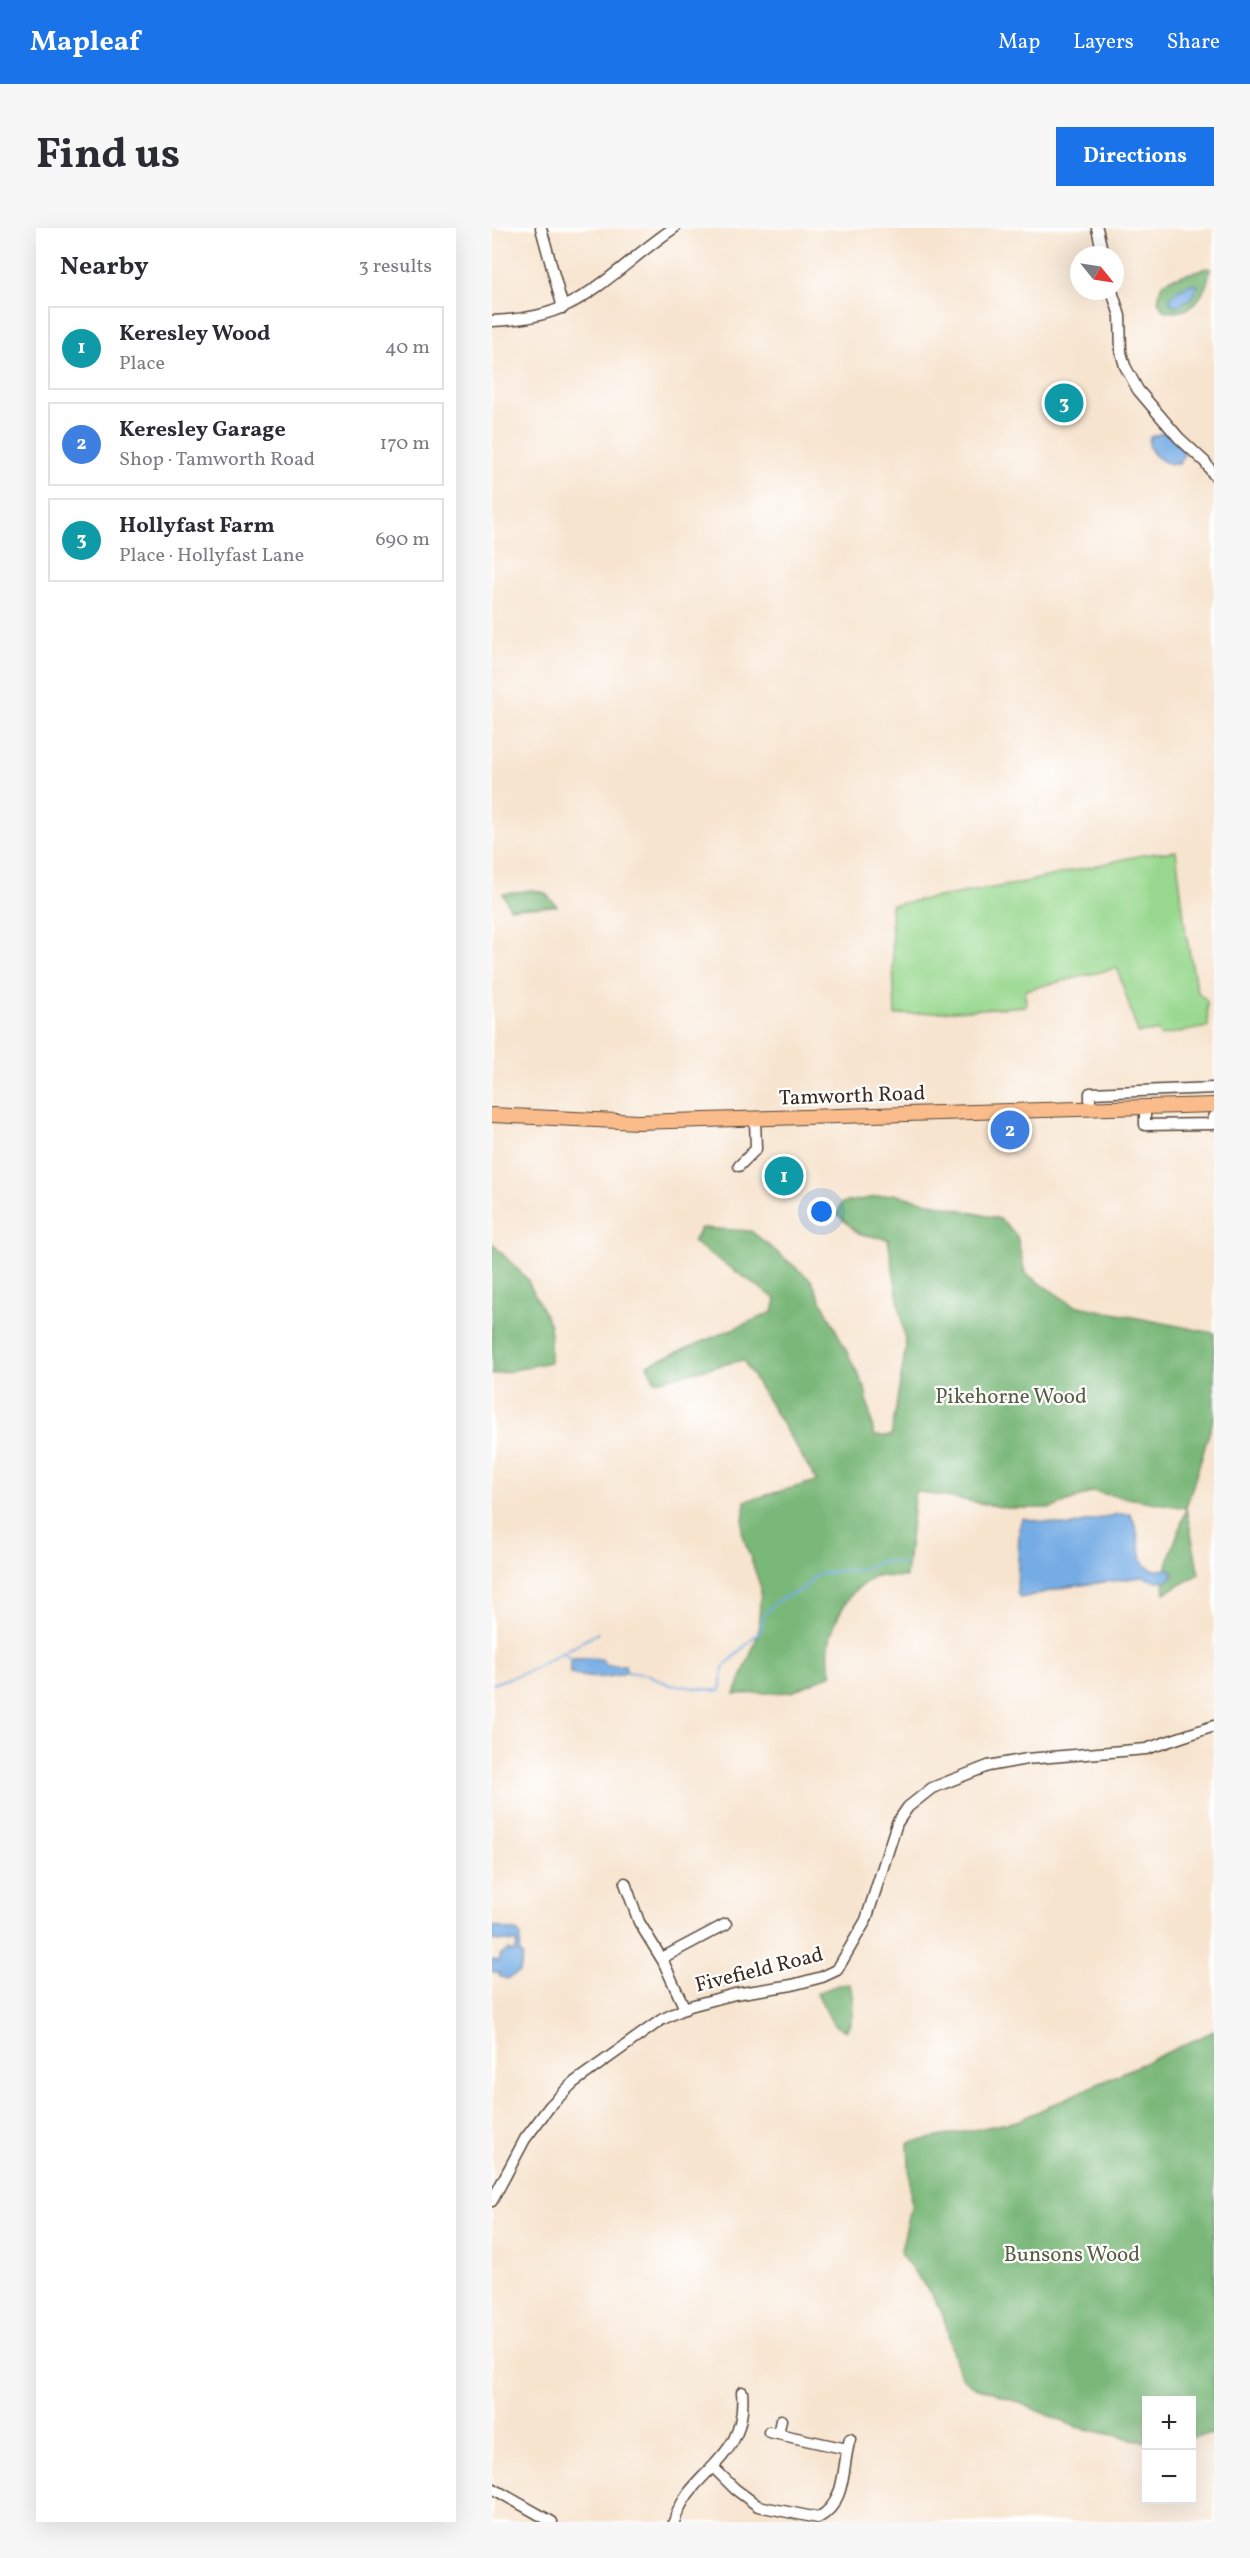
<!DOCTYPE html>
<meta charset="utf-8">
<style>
body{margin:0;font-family:Vollkorn,serif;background:#f7f7f7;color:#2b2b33}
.controls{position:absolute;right:18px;bottom:18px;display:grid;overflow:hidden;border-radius:0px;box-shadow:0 6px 24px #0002}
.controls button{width:54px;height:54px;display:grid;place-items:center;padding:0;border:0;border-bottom:2px solid #e1e1e2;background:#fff;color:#2b2b33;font:30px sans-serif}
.compass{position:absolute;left:578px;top:18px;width:54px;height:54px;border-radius:50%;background:#fff;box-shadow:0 6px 24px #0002;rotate:120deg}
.you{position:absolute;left:330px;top:984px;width:21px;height:21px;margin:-15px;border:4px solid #fff;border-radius:50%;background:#1a73e8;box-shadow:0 0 0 9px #1a73e833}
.badge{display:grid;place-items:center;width:39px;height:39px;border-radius:50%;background:#1a73e8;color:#fff;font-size:20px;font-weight:700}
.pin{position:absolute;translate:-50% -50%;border:3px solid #fff;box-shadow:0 2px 6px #0006}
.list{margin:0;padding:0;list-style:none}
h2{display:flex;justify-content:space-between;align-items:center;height:78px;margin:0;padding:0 24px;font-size:26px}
h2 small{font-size:20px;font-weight:400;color:#7c7c81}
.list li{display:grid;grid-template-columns:39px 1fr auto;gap:18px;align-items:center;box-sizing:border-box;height:84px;margin:0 12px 12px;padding:0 12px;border:2px solid #e1e1e2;border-radius:0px}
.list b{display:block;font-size:22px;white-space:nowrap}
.list p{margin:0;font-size:20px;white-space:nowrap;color:#7c7c81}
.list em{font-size:20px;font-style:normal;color:#7c7c81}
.map{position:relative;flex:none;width:722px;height:2294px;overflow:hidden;border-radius:0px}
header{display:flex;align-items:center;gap:36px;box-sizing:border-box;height:84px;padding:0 30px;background:#1a73e8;color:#fff}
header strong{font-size:28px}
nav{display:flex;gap:33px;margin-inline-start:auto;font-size:21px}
.intro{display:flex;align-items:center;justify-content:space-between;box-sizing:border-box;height:144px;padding:0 36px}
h1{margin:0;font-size:42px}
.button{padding:15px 27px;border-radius:0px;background:#1a73e8;color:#fff;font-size:21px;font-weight:700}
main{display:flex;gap:36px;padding:0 36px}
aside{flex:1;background:#fff;border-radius:0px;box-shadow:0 6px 24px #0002}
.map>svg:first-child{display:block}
.green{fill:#98d88e;stroke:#6a8156;stroke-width:1.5}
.forest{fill:#7ab879;stroke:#5a714c;stroke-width:1.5}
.water{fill:#75ace4;stroke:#586b81;stroke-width:1.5}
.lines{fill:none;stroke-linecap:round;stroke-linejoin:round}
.stream{stroke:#75ace4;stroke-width:2}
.minor-casing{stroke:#574639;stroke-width:13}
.major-casing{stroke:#574639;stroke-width:16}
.minor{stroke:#fff;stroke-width:10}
.major{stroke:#f9bc8a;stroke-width:14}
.labels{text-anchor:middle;stroke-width:4.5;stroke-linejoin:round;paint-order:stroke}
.street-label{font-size:21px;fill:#3b2a1e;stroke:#fff}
.park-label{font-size:21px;fill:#575e40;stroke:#fff}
</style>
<header>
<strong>Mapleaf</strong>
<nav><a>Map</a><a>Layers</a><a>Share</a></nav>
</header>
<div class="intro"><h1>Find us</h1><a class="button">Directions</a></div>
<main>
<aside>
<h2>Nearby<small>3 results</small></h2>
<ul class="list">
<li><span class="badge" style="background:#0f9aa8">1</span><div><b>Keresley Wood</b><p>Place</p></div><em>40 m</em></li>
<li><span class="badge" style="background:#3f7fe0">2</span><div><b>Keresley Garage</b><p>Shop · Tamworth Road</p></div><em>170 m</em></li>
<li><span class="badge" style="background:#0f9aa8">3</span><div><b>Hollyfast Farm</b><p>Place · Hollyfast Lane</p></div><em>690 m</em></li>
</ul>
</aside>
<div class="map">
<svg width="722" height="2294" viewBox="0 0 722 2294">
<rect width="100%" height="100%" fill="#fff"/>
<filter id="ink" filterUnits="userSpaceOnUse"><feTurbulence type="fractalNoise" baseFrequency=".0167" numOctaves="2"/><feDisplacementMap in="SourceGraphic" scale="12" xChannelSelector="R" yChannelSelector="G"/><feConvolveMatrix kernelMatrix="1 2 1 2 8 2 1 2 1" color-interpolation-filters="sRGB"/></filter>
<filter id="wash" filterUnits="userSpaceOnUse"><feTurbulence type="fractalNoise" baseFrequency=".008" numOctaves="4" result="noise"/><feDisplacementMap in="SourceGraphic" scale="24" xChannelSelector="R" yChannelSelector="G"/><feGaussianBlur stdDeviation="1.35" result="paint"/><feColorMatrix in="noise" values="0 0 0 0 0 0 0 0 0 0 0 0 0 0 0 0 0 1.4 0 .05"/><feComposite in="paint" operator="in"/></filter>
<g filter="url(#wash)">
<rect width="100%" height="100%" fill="#f7e4cf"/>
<!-- green -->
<path class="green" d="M684,623L694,706L705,763L715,773L716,799L668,808L666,803L646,805L625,740L533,762L534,778L403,787L399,677L524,656L650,627Z"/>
<!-- forest -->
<path class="forest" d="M715,40L718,41C715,66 699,91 671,82L666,73L669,58L678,51Z
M39,662L53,665L65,678L18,680L11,666Z
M401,966L508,991L525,1008L533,1045L581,1077L722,1105V1189L694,1280L707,1346L673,1365C668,1341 689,1303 694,1280L601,1264L560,1280H515L423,1263L414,1349L382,1348C375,1354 366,1359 360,1366C343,1388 330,1420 340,1446L300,1464L243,1466L266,1407L269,1360L250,1305L253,1273L325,1253L251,1132L163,1153L155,1137L281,1084L284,1071L201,1014L209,1000L259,1003L319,1052L373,1160L382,1208H399L414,1119L396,1011L367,1006L345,986L350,975Z
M0,1015L35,1051L58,1097V1134L0,1147Z
M358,1756C362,1771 363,1790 354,1803L341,1796L325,1765L346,1757Z
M722,1803V2206L700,2209V2172H654V2214L584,2199L499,2163C454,2157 464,2116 449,2083C441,2065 421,2043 408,2026L419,1980L416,1915L525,1893Z"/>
<!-- water -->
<path class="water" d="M701,55L706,58L699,70L686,78L679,76L678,70L685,62Z
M673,204C683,209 689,216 692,226L687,236C673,238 653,225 658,209Z
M626,1286H638C649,1303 644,1321 653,1338L662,1342L679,1341L682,1346L676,1353H664L650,1349L575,1359L529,1370L525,1365L527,1301L530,1290L577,1298Z
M98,1430L109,1431L115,1437H133L135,1444C120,1451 93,1451 78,1445V1431Z
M0,1698L26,1704L29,1708L28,1725L31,1728L28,1744L15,1751L7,1748L8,1744H0V1732L7,1733L8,1728L16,1722L23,1724L25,1717L23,1714L0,1712Z"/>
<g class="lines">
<!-- stream -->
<path class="stream" d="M72,1425L78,1431
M134,1444L157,1447L178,1457L228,1463L231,1440L269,1402L271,1389L283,1374L311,1361L324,1347L345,1343L369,1342L390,1333L412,1335
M0,1456L37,1443L106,1405"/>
</g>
</g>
<g filter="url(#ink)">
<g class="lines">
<defs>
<path id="minor" d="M49,0L71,80
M605,0L611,27
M620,63L628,88L629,124L633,138L646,162L687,210L713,234L722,247
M0,93C24,92 51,89 73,78C113,59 144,25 182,0
M653,879V897L721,896L722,889
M598,880V865L722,860
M247,938L264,921L263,891
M133,1655L147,1694L171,1733L193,1781
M170,1730L234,1696
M0,1973L33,1911L58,1878L81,1855L169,1792L198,1778L243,1766L300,1757L330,1749L345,1742L374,1692L405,1595L416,1579L440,1560L496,1538L535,1531L654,1521L722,1498
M277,2204L355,2221
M286,2206L289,2192
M222,2240L243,2261L266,2278L326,2290C356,2273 349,2240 358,2211
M0,2260L60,2294
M182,2294C198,2239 256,2235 250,2164"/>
<path id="major" d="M0,887L146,894L722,877"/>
</defs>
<!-- minor casing -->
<use href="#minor" class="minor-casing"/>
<!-- major casing -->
<use href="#major" class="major-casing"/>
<!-- minor -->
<use href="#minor" class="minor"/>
<!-- major -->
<use href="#major" class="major"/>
</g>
</g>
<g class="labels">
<!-- street labels -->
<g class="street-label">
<text transform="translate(360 867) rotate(-2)" y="7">Tamworth Road</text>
<text transform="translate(267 1741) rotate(-14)" y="7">Fivefield Road</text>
</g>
<!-- park labels -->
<g class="park-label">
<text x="519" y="1175">Pikehorne Wood</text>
<text x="580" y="2033">Bunsons Wood</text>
</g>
</g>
</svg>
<div class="controls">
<button>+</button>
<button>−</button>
</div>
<svg class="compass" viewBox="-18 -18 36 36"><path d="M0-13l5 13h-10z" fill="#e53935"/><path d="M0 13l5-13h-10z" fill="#7c7c81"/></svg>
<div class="you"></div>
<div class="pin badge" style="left:292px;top:948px;background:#0f9aa8">1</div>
<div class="pin badge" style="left:518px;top:902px;background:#3f7fe0">2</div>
<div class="pin badge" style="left:572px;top:175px;background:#0f9aa8">3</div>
</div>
</main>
